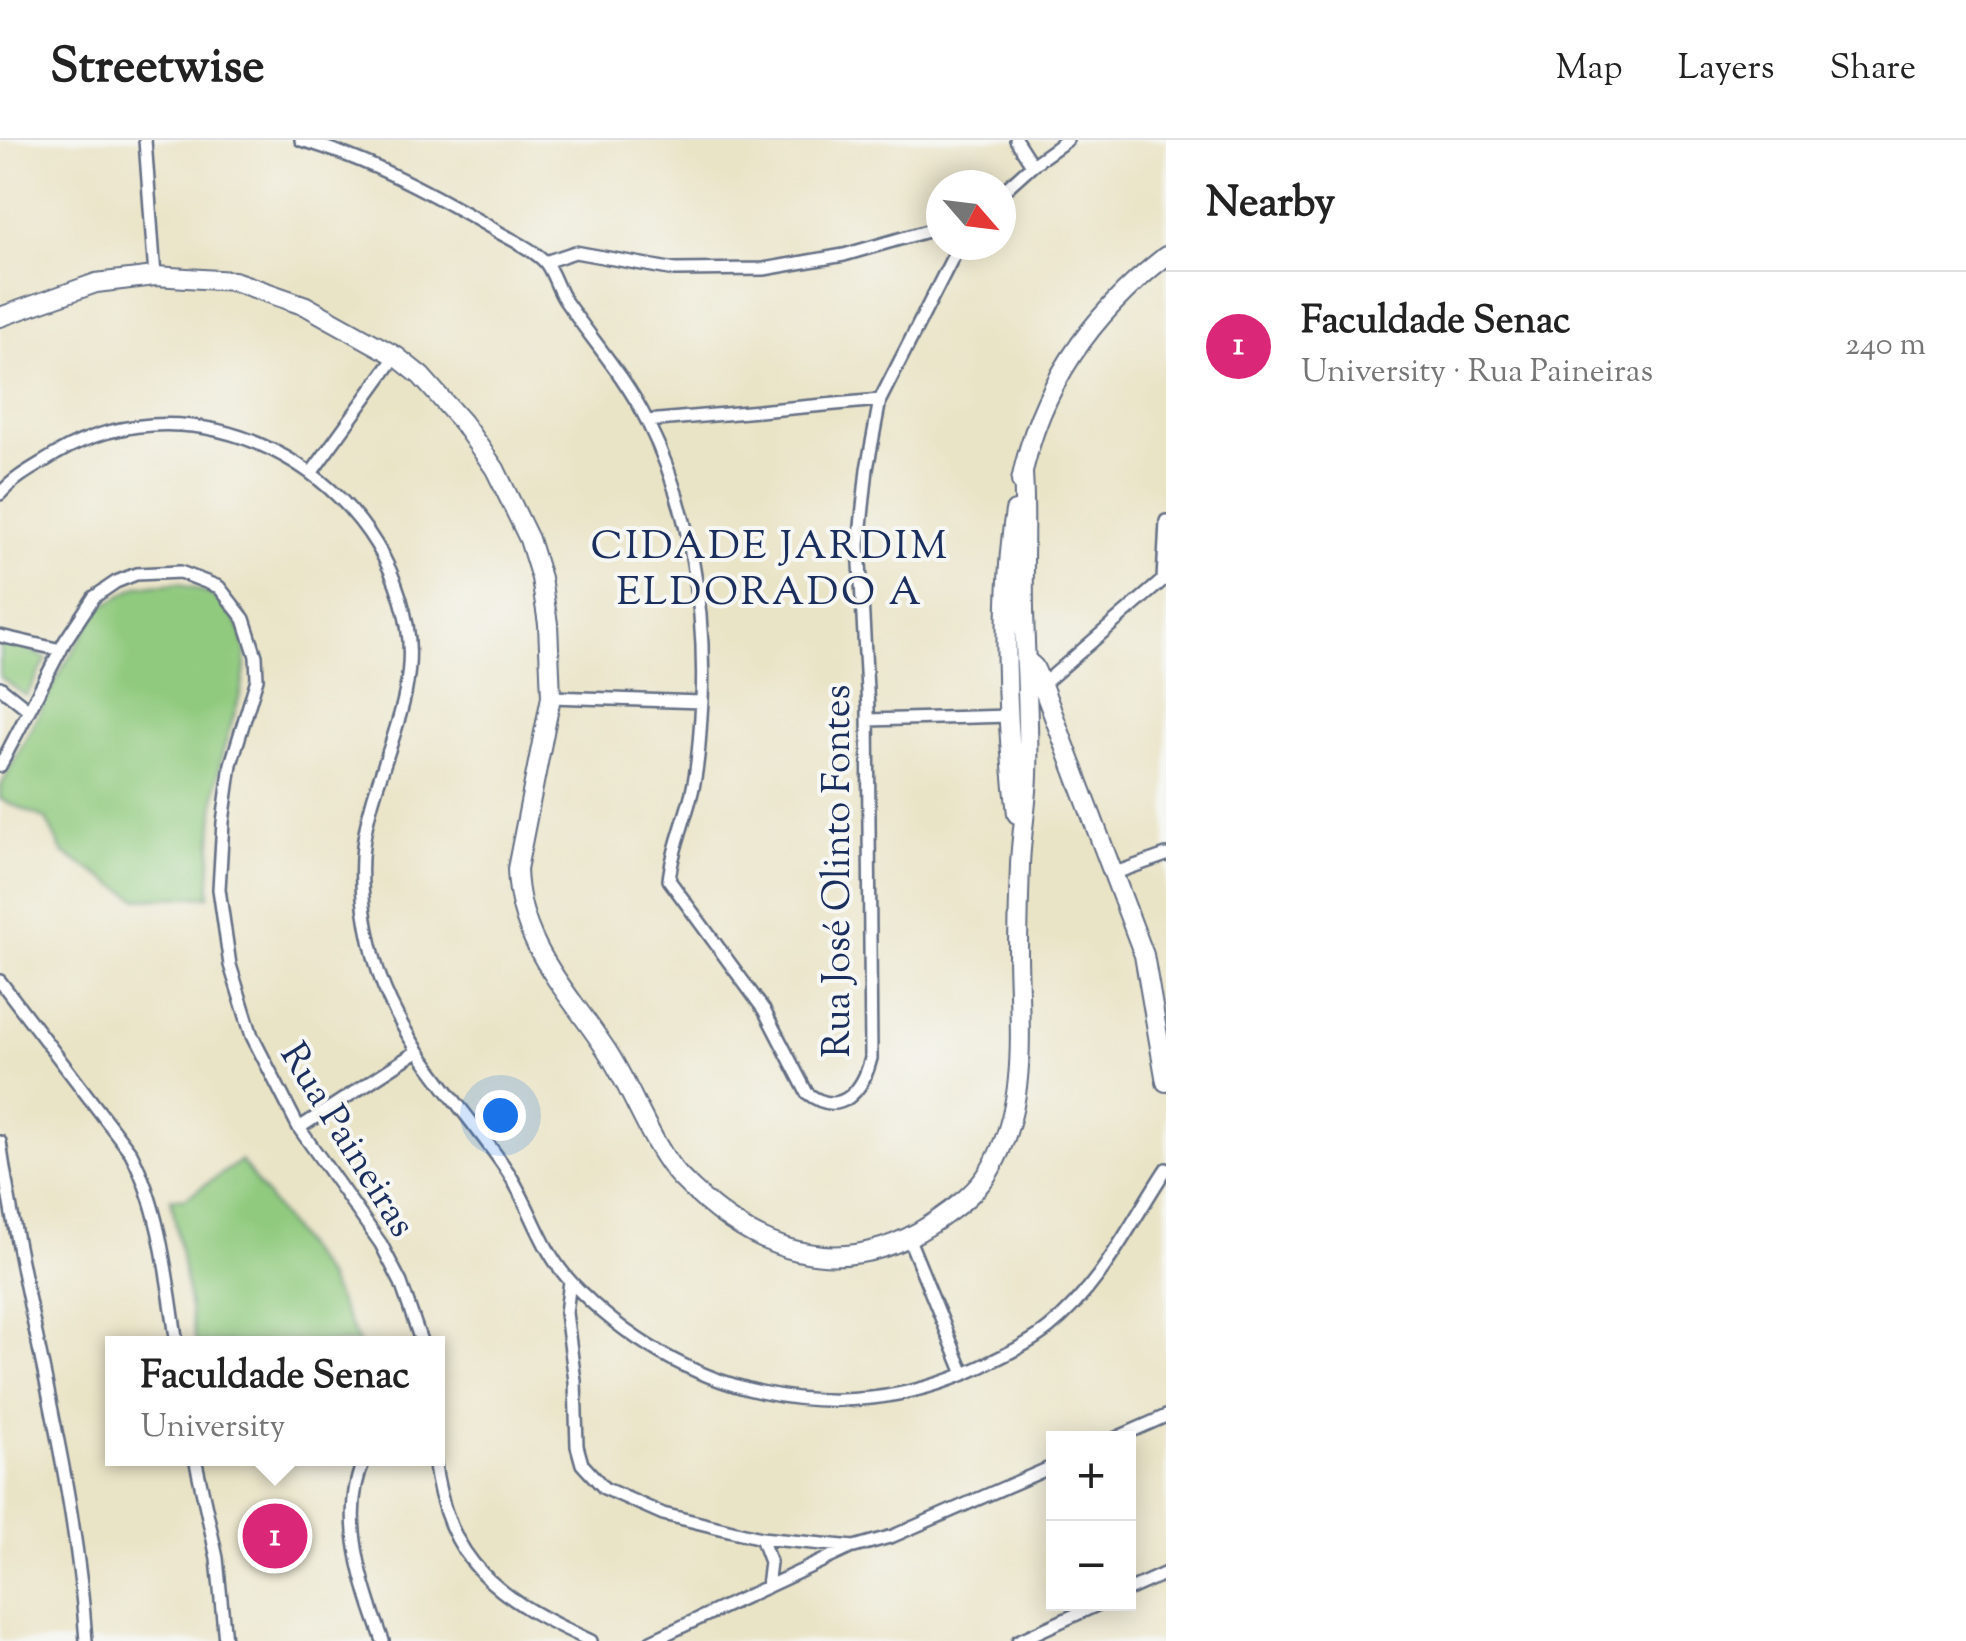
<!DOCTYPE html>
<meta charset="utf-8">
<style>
body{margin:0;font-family:"Sorts Mill Goudy",serif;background:#f6f6f6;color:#222}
.controls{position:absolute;right:30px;bottom:30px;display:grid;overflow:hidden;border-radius:0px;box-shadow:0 5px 25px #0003}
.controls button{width:90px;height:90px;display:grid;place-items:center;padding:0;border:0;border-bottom:2px solid #e0e0e0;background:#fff;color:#222;font:50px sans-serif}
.compass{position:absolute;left:926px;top:30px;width:90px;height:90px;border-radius:50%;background:#fff;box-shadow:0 5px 25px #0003;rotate:118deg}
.you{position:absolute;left:500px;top:975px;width:35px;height:35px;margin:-25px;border:8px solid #fff;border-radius:50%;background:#1a73e8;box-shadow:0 0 0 15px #1a73e833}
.badge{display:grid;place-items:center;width:65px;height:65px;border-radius:50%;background:#db2777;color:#fff;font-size:32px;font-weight:700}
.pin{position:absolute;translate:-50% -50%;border:5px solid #fff;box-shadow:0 2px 10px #0006}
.popup{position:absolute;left:105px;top:1196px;width:340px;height:130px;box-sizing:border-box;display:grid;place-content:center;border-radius:0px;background:#fff;filter:drop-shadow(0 2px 8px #0005);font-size:32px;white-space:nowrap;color:#767676}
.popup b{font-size:38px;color:#222}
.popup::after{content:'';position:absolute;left:50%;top:100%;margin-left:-20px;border:20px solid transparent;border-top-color:#fff}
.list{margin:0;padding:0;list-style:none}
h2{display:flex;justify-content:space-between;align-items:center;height:130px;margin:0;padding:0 40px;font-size:42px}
h2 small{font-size:32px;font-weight:400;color:#767676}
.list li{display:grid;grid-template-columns:65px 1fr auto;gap:30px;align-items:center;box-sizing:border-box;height:150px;padding:0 40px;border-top:2px solid #e0e0e0}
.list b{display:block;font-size:38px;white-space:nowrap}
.list p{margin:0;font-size:32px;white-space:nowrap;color:#767676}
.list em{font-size:32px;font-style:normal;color:#767676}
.map{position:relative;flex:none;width:1166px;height:1501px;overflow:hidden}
header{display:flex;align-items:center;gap:60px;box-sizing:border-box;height:140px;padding:0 50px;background:#fff;border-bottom:2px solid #e0e0e0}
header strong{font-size:48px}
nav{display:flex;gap:55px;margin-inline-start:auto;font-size:35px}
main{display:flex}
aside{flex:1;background:#fff}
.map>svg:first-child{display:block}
.green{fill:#90ca7e;stroke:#567c6e;stroke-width:2.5}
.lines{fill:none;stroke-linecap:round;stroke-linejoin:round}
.street-casing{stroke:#636e83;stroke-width:16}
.secondary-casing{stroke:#636e83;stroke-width:22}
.street{stroke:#fff;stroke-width:11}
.secondary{stroke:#fff;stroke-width:18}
.labels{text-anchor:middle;stroke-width:8;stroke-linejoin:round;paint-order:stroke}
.street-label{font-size:38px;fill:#1b2f5e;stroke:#f6f6f2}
.neighbourhood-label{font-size:40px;letter-spacing:2.5px;fill:#1b2f5e;stroke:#f6f6f2}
</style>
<header>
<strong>Streetwise</strong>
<nav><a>Map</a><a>Layers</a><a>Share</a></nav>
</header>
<main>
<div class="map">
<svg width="1166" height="1501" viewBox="0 0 1166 1501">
<rect width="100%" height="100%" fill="#f6f6f2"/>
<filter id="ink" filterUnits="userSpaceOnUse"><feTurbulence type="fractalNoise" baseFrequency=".01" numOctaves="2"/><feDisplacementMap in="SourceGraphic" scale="20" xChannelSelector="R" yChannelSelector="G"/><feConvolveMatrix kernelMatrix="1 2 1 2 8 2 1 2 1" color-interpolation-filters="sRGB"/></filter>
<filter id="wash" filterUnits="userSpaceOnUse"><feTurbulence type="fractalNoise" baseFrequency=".0048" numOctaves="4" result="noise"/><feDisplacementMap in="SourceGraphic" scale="40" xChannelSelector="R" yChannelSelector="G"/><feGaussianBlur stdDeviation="2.25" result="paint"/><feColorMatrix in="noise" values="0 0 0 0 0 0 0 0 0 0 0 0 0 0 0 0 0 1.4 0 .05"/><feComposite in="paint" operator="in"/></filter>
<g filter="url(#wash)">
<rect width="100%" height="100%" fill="#eae4c7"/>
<!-- green -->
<path class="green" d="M179,443C190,448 206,451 215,458C274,504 231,569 220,624C212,667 212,712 209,756L138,759L63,713L46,679L0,659V648L66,522L101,467L138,446Z
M0,502L25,508L47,519L26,556L0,537Z
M241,1021L326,1137L359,1203H196L171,1058L184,1059Z"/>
</g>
<g filter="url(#ink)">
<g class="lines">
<defs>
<path id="street" d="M145,0L155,136
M301,0C372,20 437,56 500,93C514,101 534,110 545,122C554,133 557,150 566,162C593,201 626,238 647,281C690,367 706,467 702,561C700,590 699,624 692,652C685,681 672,710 669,740L764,870L807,953C841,979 863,950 871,918L868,568L859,405L867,329L880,260L959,105
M1016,0L1032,25
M1001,53L1032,25L1067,0
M545,122L575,112L675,130L764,129L844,115L941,87
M647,281L880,260
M312,332L396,216
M0,354C16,336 35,327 56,314C196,233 379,329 407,485C421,562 372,631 363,706C358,746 367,796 379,834C405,911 464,966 508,1032C532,1069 541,1111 572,1143C679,1256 838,1294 980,1227C1003,1216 1029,1204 1049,1188C1102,1145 1129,1085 1166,1029
M0,496L61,510
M1042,545L1163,440L1166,381
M0,547L29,570
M551,557L702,562
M868,580L1010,576
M0,626L65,501L94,457L116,442L136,434L180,432L219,447L244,479L256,516L257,539L231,624L223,682L219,749L230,825L252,896L299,988L381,1104L401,1143L422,1204
M1115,733L1166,715
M0,841L131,1013C161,1071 167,1139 177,1204
M299,988L416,912
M0,1002C24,1169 75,1331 86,1501
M909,1099L964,1234
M570,1141L566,1173L575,1241L577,1306L582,1324L604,1348L663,1374L761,1398L854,1407L893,1396L1054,1326
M1116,1298L1166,1276
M195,1318L217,1418L225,1501
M365,1318C338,1375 363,1446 383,1501
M434,1318C447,1425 499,1459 591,1501
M761,1398L770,1422L767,1447
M1128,1450L1166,1433
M651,1501L850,1408
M1018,1501L1099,1464"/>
<path id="secondary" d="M0,177L96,143L155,136L234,141L306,166L396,216L421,236L462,282L495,329L529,399L541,438L548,484L551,557L517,729C519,804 566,849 605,908C630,944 653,1010 681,1038C752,1111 838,1144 930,1085C952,1071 977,1053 990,1030C1029,964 1019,889 1018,816C1018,786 1019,755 1020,725C1021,695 1027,665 1028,635C1030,580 1025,524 1024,469C1023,424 1026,379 1023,333
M1021,341C1040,246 1091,174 1166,116
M1015,371C1001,461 1006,583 1017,674
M1025,519L1034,527L1042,545L1144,815L1166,942"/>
</defs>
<!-- street casing -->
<use href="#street" class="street-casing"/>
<!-- secondary casing -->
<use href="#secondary" class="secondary-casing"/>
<!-- street -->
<use href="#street" class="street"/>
<!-- secondary -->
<use href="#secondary" class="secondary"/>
</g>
</g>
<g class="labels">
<!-- street labels -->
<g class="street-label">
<text transform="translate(836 731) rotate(-90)" y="13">Rua José Olinto Fontes</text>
<text transform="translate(349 999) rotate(58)" y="13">Rua Paineiras</text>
</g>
<!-- neighbourhood labels -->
<g class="neighbourhood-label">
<text x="770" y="418">CIDADE JARDIM<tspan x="770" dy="46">ELDORADO A</tspan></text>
</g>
</g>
</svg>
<div class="controls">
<button>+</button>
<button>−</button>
</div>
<svg class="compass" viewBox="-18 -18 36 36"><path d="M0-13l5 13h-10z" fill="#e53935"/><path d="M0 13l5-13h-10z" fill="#767676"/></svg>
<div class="you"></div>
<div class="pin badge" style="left:275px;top:1396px">1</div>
<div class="popup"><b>Faculdade Senac</b>University</div>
</div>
<aside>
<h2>Nearby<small></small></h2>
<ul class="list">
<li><span class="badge">1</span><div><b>Faculdade Senac</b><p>University · Rua Paineiras</p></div><em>240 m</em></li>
</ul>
</aside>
</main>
